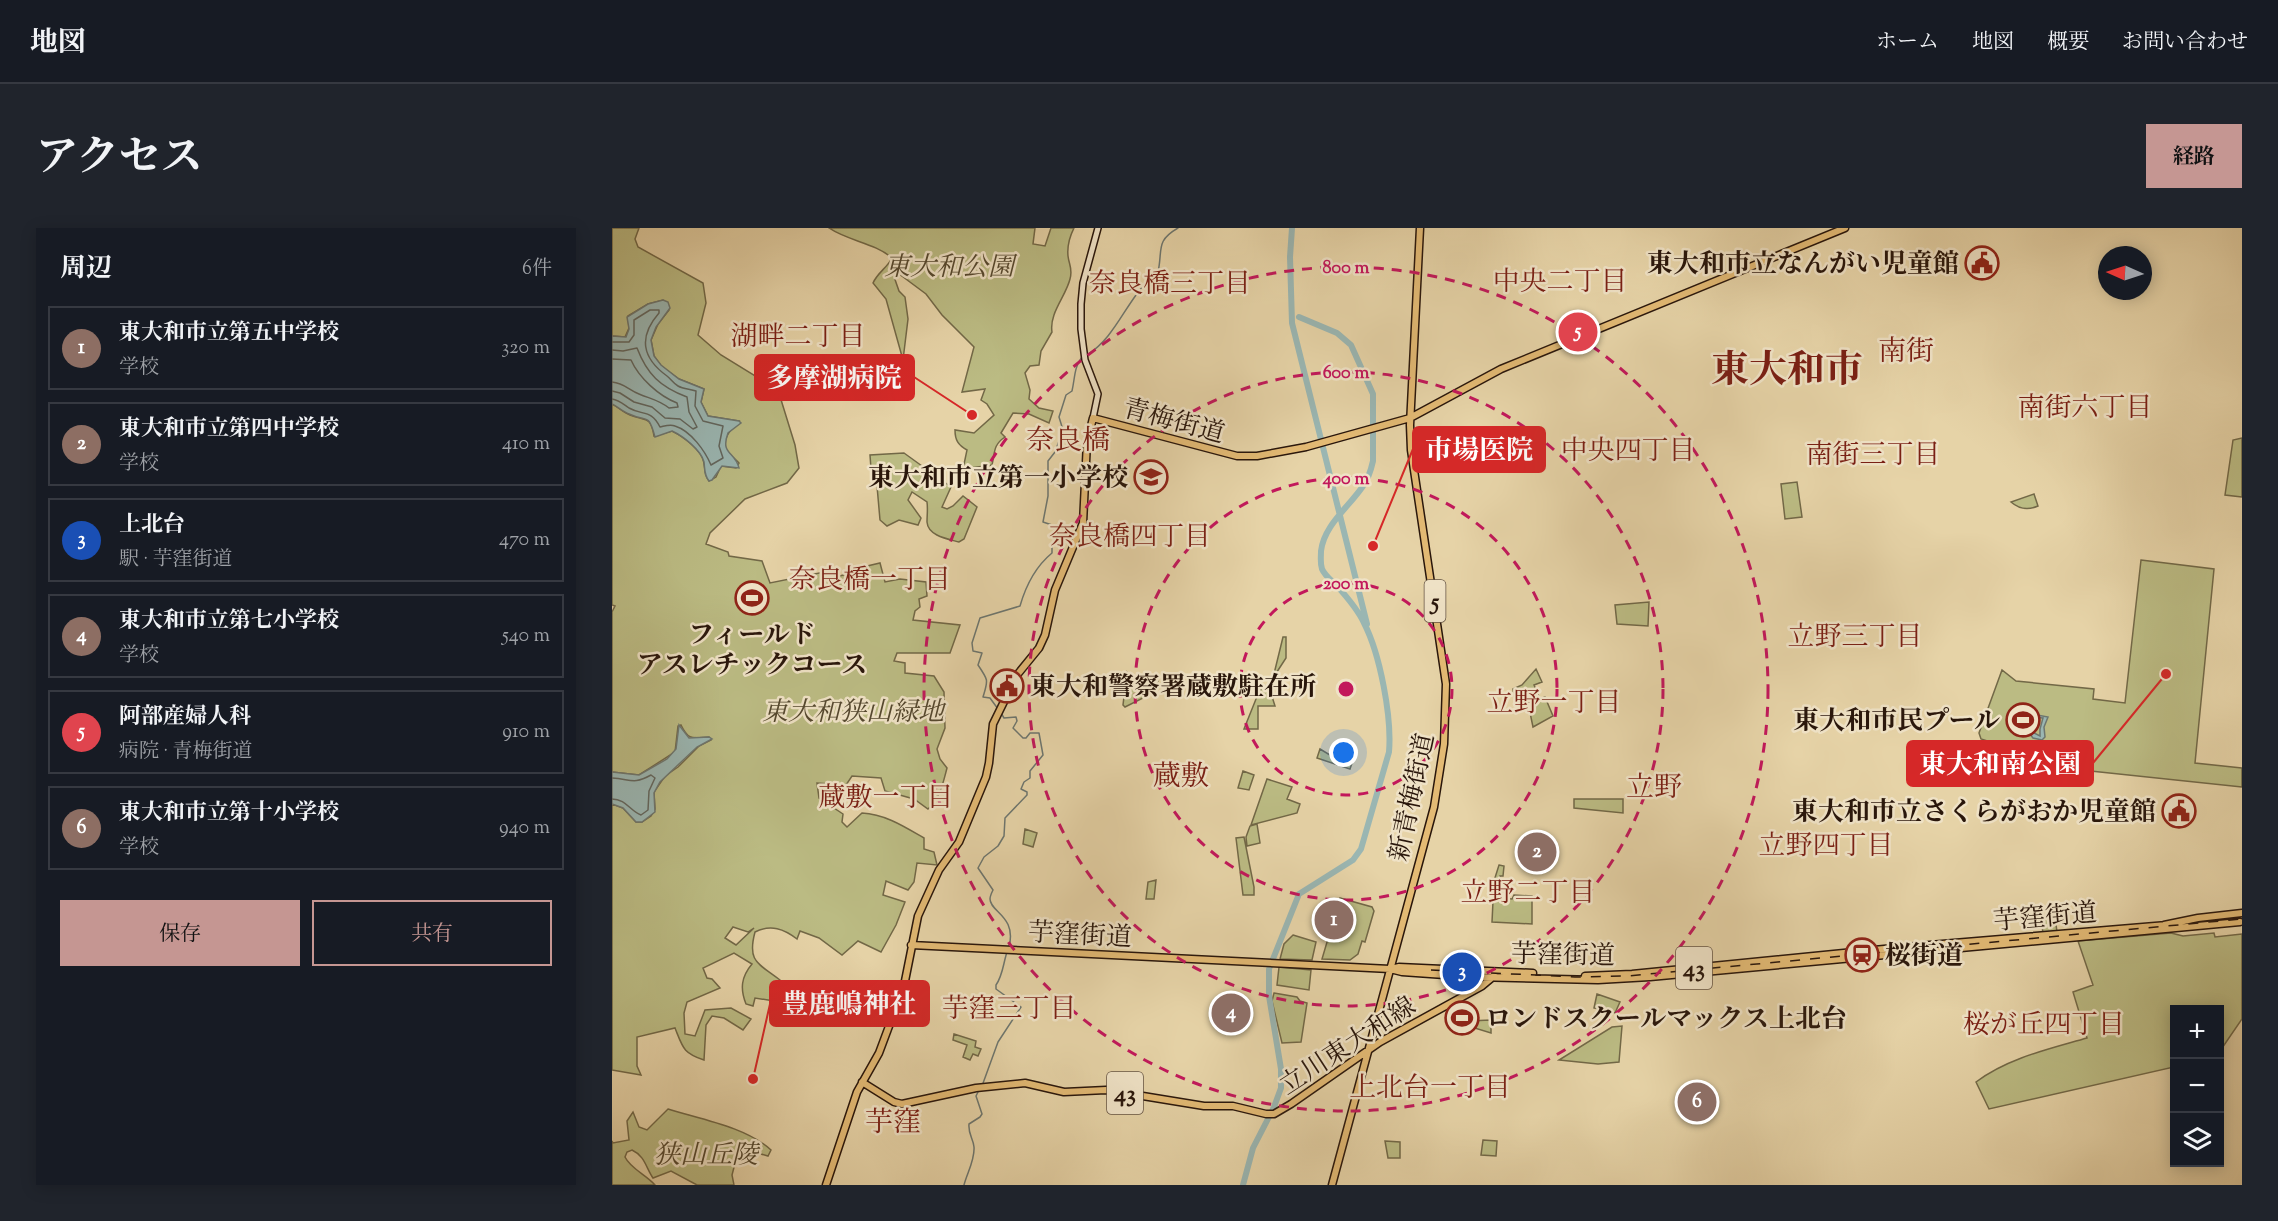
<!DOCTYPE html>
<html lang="ja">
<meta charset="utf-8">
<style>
body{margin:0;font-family:"Sorts Mill Goudy","Noto Serif JP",serif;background:#20242c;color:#f1f3f6}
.controls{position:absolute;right:18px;bottom:18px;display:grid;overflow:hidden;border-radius:0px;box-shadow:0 3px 15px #0003}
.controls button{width:54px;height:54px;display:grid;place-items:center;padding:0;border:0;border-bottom:2px solid #363941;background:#171b24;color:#f1f3f6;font:30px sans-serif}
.compass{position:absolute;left:1486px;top:18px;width:54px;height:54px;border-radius:50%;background:#171b24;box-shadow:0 3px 15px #0003;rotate:273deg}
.you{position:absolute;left:732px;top:525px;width:21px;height:21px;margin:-15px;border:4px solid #fff;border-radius:50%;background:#1a73e8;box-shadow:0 0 0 9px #1a73e833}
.badge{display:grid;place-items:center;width:39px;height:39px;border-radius:50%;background:#c59692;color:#fff;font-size:20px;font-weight:700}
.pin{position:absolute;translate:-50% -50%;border:3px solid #fff;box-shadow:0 2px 6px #0006}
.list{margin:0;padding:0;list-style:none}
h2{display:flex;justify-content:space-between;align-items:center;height:78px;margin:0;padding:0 24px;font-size:26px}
h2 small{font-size:20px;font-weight:400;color:#9ea1a6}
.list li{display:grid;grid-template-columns:39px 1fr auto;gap:18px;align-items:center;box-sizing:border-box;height:84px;margin:0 12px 12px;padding:0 12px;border:2px solid #363941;border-radius:0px}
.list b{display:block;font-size:22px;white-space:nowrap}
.list p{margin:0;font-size:20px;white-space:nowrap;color:#9ea1a6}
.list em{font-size:20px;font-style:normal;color:#9ea1a6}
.actions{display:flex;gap:12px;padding:18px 24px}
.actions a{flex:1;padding:14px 0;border:2px solid #c59692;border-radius:0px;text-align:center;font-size:21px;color:#c59692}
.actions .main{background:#c59692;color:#111}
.icon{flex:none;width:33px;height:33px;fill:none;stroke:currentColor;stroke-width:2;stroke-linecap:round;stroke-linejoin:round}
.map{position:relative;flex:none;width:1630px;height:957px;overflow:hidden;border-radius:0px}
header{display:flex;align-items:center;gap:36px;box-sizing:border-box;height:84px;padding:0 30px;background:#171b24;border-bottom:2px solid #363941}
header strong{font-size:28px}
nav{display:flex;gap:33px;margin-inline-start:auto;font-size:21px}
.intro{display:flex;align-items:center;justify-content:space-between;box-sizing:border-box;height:144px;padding:0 36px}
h1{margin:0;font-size:42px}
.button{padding:15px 27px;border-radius:0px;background:#c59692;color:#111;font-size:21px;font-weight:700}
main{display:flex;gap:36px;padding:0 36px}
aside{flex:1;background:#171b24;border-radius:0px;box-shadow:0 3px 15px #0003}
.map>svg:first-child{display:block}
.green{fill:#bbbb83;stroke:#726847;stroke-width:1.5;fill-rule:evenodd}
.water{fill:#9ab6b2;stroke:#6d766f;stroke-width:1.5;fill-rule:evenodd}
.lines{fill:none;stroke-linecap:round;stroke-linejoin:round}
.shore{stroke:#62665e;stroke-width:1.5}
.stream{stroke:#6d766f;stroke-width:1.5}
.river{stroke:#9ab6b2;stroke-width:6}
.primary-tunnel{stroke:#c0ad88;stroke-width:6;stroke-dasharray:6 3;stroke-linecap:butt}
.secondary-casing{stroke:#29160b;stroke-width:8}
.primary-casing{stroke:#29160b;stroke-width:9}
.secondary{stroke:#efe2c6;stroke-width:5}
.primary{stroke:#e3ba74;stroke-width:6}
.rail{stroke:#29160b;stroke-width:1.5;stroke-dasharray:10 10;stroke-linecap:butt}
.ring{fill:none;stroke:#c2185b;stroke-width:3;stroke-dasharray:10 8}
.labels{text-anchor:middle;stroke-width:5;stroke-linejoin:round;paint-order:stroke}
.shield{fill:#efe2c6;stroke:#645343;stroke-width:1.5}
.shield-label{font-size:24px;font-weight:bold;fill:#29160b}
.poi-label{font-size:26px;font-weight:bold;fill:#29160b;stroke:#efe2c6;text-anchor:end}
.park-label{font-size:26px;font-style:italic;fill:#55482f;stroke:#efe2c6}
.street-label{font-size:26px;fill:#29160b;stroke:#efe2c6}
.neighbourhood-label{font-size:27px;fill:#7a1f14;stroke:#efe2c6}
.quarter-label{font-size:28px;fill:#7a1f14;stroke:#efe2c6}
.town-label{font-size:38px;font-weight:bold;fill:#7a1f14;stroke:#efe2c6}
.centre{fill:#c2185b;stroke:#efe2c6;stroke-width:3}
.ring-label{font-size:18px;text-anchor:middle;font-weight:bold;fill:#c2185b;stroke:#efe2c6;stroke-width:5;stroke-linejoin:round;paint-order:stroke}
.leader{fill:none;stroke:#d62828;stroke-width:2}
.callout-dot{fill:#d62828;stroke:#efe2c6;stroke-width:2}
.callout{fill:#d62828;stroke:#d62828;stroke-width:2}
.callout-label{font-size:27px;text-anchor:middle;font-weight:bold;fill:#fff}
</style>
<header>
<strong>地図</strong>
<nav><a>ホーム</a><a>地図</a><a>概要</a><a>お問い合わせ</a></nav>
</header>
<div class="intro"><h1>アクセス</h1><a class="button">経路</a></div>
<main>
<aside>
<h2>周辺<small>6件</small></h2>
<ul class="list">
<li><span class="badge" style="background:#8d6e63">1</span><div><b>東大和市立第五中学校</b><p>学校</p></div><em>320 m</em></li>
<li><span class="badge" style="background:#8d6e63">2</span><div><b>東大和市立第四中学校</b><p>学校</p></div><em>410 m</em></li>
<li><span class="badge" style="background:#1a4fb4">3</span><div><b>上北台</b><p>駅 · 芋窪街道</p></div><em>470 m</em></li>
<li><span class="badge" style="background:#8d6e63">4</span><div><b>東大和市立第七小学校</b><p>学校</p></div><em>540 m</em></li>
<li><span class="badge" style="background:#e0444e">5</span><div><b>阿部産婦人科</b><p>病院 · 青梅街道</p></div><em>910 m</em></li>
<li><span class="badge" style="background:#8d6e63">6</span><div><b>東大和市立第十小学校</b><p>学校</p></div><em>940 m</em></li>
</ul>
<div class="actions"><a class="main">保存</a><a>共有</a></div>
</aside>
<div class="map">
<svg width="1630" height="957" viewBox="0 0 1630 957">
<rect width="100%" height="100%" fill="#e6d3a7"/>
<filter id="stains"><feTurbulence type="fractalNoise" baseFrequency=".00333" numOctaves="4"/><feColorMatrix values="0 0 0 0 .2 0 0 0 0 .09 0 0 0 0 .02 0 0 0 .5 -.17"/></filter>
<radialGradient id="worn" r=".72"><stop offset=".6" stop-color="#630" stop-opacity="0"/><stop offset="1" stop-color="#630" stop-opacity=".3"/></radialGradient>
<!-- green -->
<path class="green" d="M0,0H27L23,11L26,19L91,55L94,75L86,107L109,127L166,162L183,217L187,240L175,255L133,271L98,305L94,316L116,324L117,328L150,333L158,355L222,342L224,349L235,346L234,343L268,335L273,354L288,351L314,354L315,368L307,371L308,379L303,383L301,392L348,397L338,425H285L282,433L293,435V445L322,448L332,464L333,500L325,521L328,531L335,540C331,555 328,571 316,581L302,571L273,563L269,550L240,548L234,557L205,555L207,570L231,586L230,594L235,599L250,585C273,586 293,599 312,610V621L322,624L325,637L305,635L302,654L296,662L274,653L271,667L293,674L284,697L269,724L246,713L230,727L207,710L188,703L185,711C172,701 159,696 143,704C135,734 146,735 168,752L170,767L162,773L143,770L141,778L134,776C128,761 129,749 140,736L122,725L91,740L95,750L100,751L108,760L75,774L72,785L73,806L83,808L93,782L119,780L139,791L131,802L112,790L100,788L94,797L92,832C71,825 71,820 63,800L25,809V838L29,847L0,842V576L11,580L24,594H30L39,588L43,581L42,564L53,548L66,539L87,518L99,512L97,509C80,510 77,513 69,497L66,498L63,524L27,547L0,544V384L3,378L0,377V176C6,179 12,185 18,187C34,193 39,188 42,208L60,203C69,207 85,219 90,229C94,237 91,246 97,253L104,249L109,238L124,240L127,235C123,231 119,228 116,224C107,213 120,200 127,193L96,188L89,174L92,161L67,151L49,138L42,128L39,112L46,96L57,82L51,72L36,76L16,88L17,100L13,109L0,108ZM121,699L136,704L142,700L124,717L113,710Z
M217,0H423L421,16L433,18L439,0H462C458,8 455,18 456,28C457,37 461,41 458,51C454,68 437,85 440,104L429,123L427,137L418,138L413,145L418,162L417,171L427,180L441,183L437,195L417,186L401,185L389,205L393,209C381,217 383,224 380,237L351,241L355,222C346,217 343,212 343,202L362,205L382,187L375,176L369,172L373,161L350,164L362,119L330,87L314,66L279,40L287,63L293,69L296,91L291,132L274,71L261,55C266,44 275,40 280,30C263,15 236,13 217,0Z
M1630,210V269L1613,267L1621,212Z
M292,225L339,259L330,279L335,281L341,278L351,268L365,279L352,311L347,314C336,311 316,308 315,294C315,287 316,281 315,274L300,264L296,272L309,290L306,297L287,292L275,298L268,292L265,258L260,255L258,227Z
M1185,254L1190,289L1173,291L1169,256Z
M1422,266L1426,278C1417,282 1407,281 1399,274Z
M1529,332L1602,341L1583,535L1630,540V559L1469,542L1369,511L1367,505L1390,442L1404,453L1482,461L1481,471L1513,475Z
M1037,374L1036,398L1005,396L1003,377Z
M671,409H674V430L661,450Z
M924,441L930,454L922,457L927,469L903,474L901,461L910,457Z
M515,444L521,450L546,453L537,467L513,479L511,477Z
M651,458L657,459L663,478H646V501H632L646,466Z
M933,469L941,488L921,499L916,475Z
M708,521L731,535L742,529L738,541L705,530Z
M631,543L642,547L637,562L626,560Z
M655,551L680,559L675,571L688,576L685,585L639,597Z
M962,571H1011V585L962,580Z
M645,596L648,615L635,618L634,609L638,598Z
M413,601L425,605L421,619L411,616Z
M632,609L642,659V667H631L624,610Z
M887,637L892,638L891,648H888L889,670L900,671L902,667L920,668V696L880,694L882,653Z
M544,652L542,671H534L536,654Z
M728,670L760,679L762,683L753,714L750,713L746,726L738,732L710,731Z
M1443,689L1445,704L1431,705L1429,691Z
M1559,705L1571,708L1602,705L1603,709L1630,706V791L1608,823V782H1562V839L1377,881L1364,854C1396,830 1437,821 1475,810L1461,764L1481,757L1466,713Z
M681,707L704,714L700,732L668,731L672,716Z
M667,739L699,742L697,762L665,757Z
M662,765L685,769L688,773L695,775L689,814L670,815L660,773Z
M985,766L1008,774L1003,785L982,780Z
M853,781L855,796L846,797L845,782Z
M879,792V805L856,798V793Z
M1010,798L1007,834L986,836L947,832L1000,799Z
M342,806L364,813L363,819L369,821L366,828L361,826L358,832L351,829L355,817L341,812Z
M56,881C88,891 134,899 159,922L156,928L127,920L120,947L122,957H85L59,943L41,950C34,940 33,928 20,922L15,924L13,929C18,940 34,947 43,957H0V913L1,915L17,912L15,893L21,884L27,899L35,902Z
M871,912L885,913L884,928L869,927Z
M773,913L788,914V930H776Z"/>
<!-- water -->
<path class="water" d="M51,72L56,74L58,80L44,99L39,112L42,128L49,137L67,151L92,161L89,174L96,188L127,193L129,195L116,205C108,227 123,223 127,240L110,238L100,252L97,253C92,247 93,242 92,234C89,222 71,208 60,203L43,209C36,184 36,195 17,186C11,184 6,179 0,176V108L14,109L17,101L15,89L36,76Z
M1415,485L1436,489L1432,499L1433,509L1430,512L1421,510L1417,505L1420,500L1419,496L1410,491ZM1418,489L1431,490L1428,501V508L1422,505L1424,500L1420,492L1416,491Z
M67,497L77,510L97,509L100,511L85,519L48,554L42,565L43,584L30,594H24L11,580L0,576V544L27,547L55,531L64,521Z"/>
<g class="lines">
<!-- shore -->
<path class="shore" d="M0,114H17L22,107V92L38,82H47V85C26,109 30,130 55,148C59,151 61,155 66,158C71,161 78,161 84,163L83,178L91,193L111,198L107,218L111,230L99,237C93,223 79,203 63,198C58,196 53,198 48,199C39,181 31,188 17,180C11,176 7,172 0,171
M0,122L11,123L25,120C35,146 48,159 75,169L77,184L85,199L81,201L68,191L53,190L40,179L22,174L8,165L0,163
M0,131L19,132C27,150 47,168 65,175L66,179L57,180C47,172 39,171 27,166C17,162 12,155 0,154
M0,550C19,551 21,557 39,547L43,550L37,563L36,582L29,587C18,583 14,571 0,571"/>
<!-- stream -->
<path class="stream" d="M475,127C507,107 515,67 546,44C551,22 543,13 566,0
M386,481L378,470L371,469C376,452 377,453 366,437L370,425L361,423L360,415L368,390L408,378C414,357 423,339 440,325V316L447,313L440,297L431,294L436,268V233L443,224L451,202L447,189L454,167L460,163C463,150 462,139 470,129
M389,485L392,490L404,489L405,493L401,500L411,510H414L418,505H427L431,527L418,543V550L412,554L409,561L415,564V567L393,590L392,608L386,618L372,629L366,640L381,662C380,664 378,669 378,671C378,684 405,688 397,719
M370,858L386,814L409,779L384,761V757C391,747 391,736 395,724
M352,957C355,945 363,932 362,919C361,910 356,906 357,896L368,889L370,886L364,868L367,862"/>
<!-- river -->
<path class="river" d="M680,0L678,29L680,95L755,396
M631,957L641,920L662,879L669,860V841L657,768V741L687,666L741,632L749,621L777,524C780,489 768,426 752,395C746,382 735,369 725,358C720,353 713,348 710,341C708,335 709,329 709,323C712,297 737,279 751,258C756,251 759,242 761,233V166L739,117L725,105L687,89"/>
<!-- primary-tunnel -->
<path class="primary-tunnel" d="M1629,690H1630"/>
<defs>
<path id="secondary" d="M481,190L486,166L473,132L469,101V76L471,55L486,0"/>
<path id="primary" d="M1552,697L1586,690L1630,685
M299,717L778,741L790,744L861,749L986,752L1038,749L1628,694
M779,741L787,739L921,745
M973,748L1020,746L1282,720L1555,697
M250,854L282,874L290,876L364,860L413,855L452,864L494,862L592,878H621L654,886H662L679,876L768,814L870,758L882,748
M214,957L245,864L267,825L292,758L306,688L327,642L347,614L374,549L377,535L381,496L405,447L427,420L433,407L443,362L471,295L475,214L481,190L625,228H645L694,219L798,190L889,141L1233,0
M720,957L822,579L832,516L834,456L799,222L798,197L808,0"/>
</defs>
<!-- secondary casing -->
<use href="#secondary" class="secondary-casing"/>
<!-- primary casing -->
<use href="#primary" class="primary-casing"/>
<!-- secondary -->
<use href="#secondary" class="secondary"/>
<!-- primary -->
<use href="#primary" class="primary"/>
<!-- rail -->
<path class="rail" d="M819,742L963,749L1015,748L1630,691"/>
</g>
<!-- distance rings -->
<g class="ring">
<circle cx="734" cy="461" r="106"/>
<circle cx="734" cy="461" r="211"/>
<circle cx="734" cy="461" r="317"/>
<circle cx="734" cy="461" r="422"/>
</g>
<!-- icons -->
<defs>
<symbol id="civic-ring" viewBox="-11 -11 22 22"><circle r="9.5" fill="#efe2c6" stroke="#8f2418" stroke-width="1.5"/><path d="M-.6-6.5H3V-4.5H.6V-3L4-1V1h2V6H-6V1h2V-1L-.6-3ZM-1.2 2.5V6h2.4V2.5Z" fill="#8f2418"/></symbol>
<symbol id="school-ring" viewBox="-11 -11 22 22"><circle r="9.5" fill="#efe2c6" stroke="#8f2418" stroke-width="1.5"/><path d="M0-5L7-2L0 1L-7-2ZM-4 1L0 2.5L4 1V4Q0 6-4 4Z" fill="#8f2418"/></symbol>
<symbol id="stadium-ring" viewBox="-11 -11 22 22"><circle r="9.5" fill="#efe2c6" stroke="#8f2418" stroke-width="1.5"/><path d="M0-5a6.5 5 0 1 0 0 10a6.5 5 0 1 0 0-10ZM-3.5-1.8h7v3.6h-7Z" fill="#8f2418"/></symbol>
<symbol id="station-ring" viewBox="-11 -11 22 22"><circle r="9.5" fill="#efe2c6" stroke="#8f2418" stroke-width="1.5"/><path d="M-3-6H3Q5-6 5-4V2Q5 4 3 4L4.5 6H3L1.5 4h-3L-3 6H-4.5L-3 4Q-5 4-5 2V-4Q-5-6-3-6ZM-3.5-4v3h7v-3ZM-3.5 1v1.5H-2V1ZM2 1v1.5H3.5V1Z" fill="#8f2418"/></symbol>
</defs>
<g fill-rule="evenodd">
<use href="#civic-ring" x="1351" y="16" width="38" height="38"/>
<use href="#school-ring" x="520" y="230" width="38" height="38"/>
<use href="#stadium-ring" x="121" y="351" width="38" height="38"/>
<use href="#civic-ring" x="376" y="439" width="38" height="38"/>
<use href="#stadium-ring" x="1392" y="473" width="38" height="38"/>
<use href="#civic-ring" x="1548" y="564" width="38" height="38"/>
<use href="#station-ring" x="1231" y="708" width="38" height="38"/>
<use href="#stadium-ring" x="831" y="771" width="38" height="38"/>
</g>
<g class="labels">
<!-- shield labels -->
<g class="shield">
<rect x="812.5" y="352" width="21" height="42" rx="4.5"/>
<rect x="1064" y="719" width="36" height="42" rx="4.5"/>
<rect x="495" y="844" width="36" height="42" rx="4.5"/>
</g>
<g class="shield-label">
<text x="823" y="381">5</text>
<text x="1082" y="748">43</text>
<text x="513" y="873">43</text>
</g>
<!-- poi labels -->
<g class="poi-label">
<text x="1347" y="44">東大和市立なんがい児童館</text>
<text x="516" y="258">東大和市立第一小学校</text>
<text x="140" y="415" text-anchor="middle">フィールド<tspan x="140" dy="30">アスレチックコース</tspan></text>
<text x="418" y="467" text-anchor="start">東大和警察署蔵敷駐在所</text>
<text x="1388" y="501">東大和市民プール</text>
<text x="1544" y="592">東大和市立さくらがおか児童館</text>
<text x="1273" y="736" text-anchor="start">桜街道</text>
<text x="873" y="799" text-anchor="start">ロンドスクールマックス上北台</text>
</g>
<!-- park labels -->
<g class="park-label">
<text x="337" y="47">東大和公園</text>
<text x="241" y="492">東大和狭山緑地</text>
<text x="94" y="935">狭山丘陵</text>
</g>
<!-- street labels -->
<g class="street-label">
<text transform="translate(562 192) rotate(15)" y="9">青梅街道</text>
<text transform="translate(799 569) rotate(-78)" y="9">新青梅街道</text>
<text transform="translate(1433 688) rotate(-5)" y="9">芋窪街道</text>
<text transform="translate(468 706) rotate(3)" y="9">芋窪街道</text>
<text transform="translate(951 726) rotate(1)" y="9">芋窪街道</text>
<text transform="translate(735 817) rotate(-33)" y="9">立川東大和線</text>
</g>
<!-- neighbourhood labels -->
<g class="neighbourhood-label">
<text x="948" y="62">中央二丁目</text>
<text x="558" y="64">奈良橋三丁目</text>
<text x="186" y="117">湖畔二丁目</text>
<text x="1473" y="188">南街六丁目</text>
<text x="1016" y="231">中央四丁目</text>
<text x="1261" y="235">南街三丁目</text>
<text x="518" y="317">奈良橋四丁目</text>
<text x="258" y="360">奈良橋一丁目</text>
<text x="1243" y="417">立野三丁目</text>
<text x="942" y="483">立野一丁目</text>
<text x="274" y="578">蔵敷一丁目</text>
<text x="1214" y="626">立野四丁目</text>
<text x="916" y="673">立野二丁目</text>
<text x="397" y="789">芋窪三丁目</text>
<text x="1432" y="805">桜が丘四丁目</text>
<text x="818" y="868">上北台一丁目</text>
</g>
<!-- quarter labels -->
<g class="quarter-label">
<text x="1294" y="132">南街</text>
<text x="456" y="221">奈良橋</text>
<text x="569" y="557">蔵敷</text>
<text x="1042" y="568">立野</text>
<text x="281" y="903">芋窪</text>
</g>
<!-- town labels -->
<g class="town-label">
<text x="1175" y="154">東大和市</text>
</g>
</g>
<circle cx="734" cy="461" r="9" class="centre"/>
<g class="ring-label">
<text x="734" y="45">800 m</text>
<text x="734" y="150">600 m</text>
<text x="734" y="256">400 m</text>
<text x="734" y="361">200 m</text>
</g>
<!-- callouts -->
<path class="leader" d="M360 187L302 149M761 318L801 221M1554 446L1481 535M141 851L158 776"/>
<g class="callout-dot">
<circle cx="360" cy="187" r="6"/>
<circle cx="761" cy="318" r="6"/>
<circle cx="1554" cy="446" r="6"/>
<circle cx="141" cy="851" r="6"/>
</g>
<g class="callout">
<rect x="143" y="127" width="159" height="45" rx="6"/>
<rect x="801" y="199" width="132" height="45" rx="6"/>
<rect x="1295" y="513" width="186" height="45" rx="6"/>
<rect x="158" y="753" width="159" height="45" rx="6"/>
</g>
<g class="callout-label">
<text x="222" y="159">多摩湖病院</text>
<text x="867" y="231">市場医院</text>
<text x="1388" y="545">東大和南公園</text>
<text x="237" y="785">豊鹿嶋神社</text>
</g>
<rect width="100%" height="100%" filter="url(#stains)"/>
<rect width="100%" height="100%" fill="url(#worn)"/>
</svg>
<div class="controls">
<button>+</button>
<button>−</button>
<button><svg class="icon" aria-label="layers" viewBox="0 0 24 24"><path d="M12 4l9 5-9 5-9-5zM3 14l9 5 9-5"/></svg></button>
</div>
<svg class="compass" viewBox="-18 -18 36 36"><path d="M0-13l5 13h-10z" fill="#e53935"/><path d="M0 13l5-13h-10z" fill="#9ea1a6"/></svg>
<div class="you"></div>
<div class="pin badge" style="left:722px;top:692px;background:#8d6e63">1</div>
<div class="pin badge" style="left:925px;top:624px;background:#8d6e63">2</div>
<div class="pin badge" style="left:850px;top:744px;background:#1a4fb4">3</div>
<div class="pin badge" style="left:619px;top:785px;background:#8d6e63">4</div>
<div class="pin badge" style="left:966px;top:104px;background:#e0444e">5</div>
<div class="pin badge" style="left:1085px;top:874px;background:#8d6e63">6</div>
</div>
</main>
